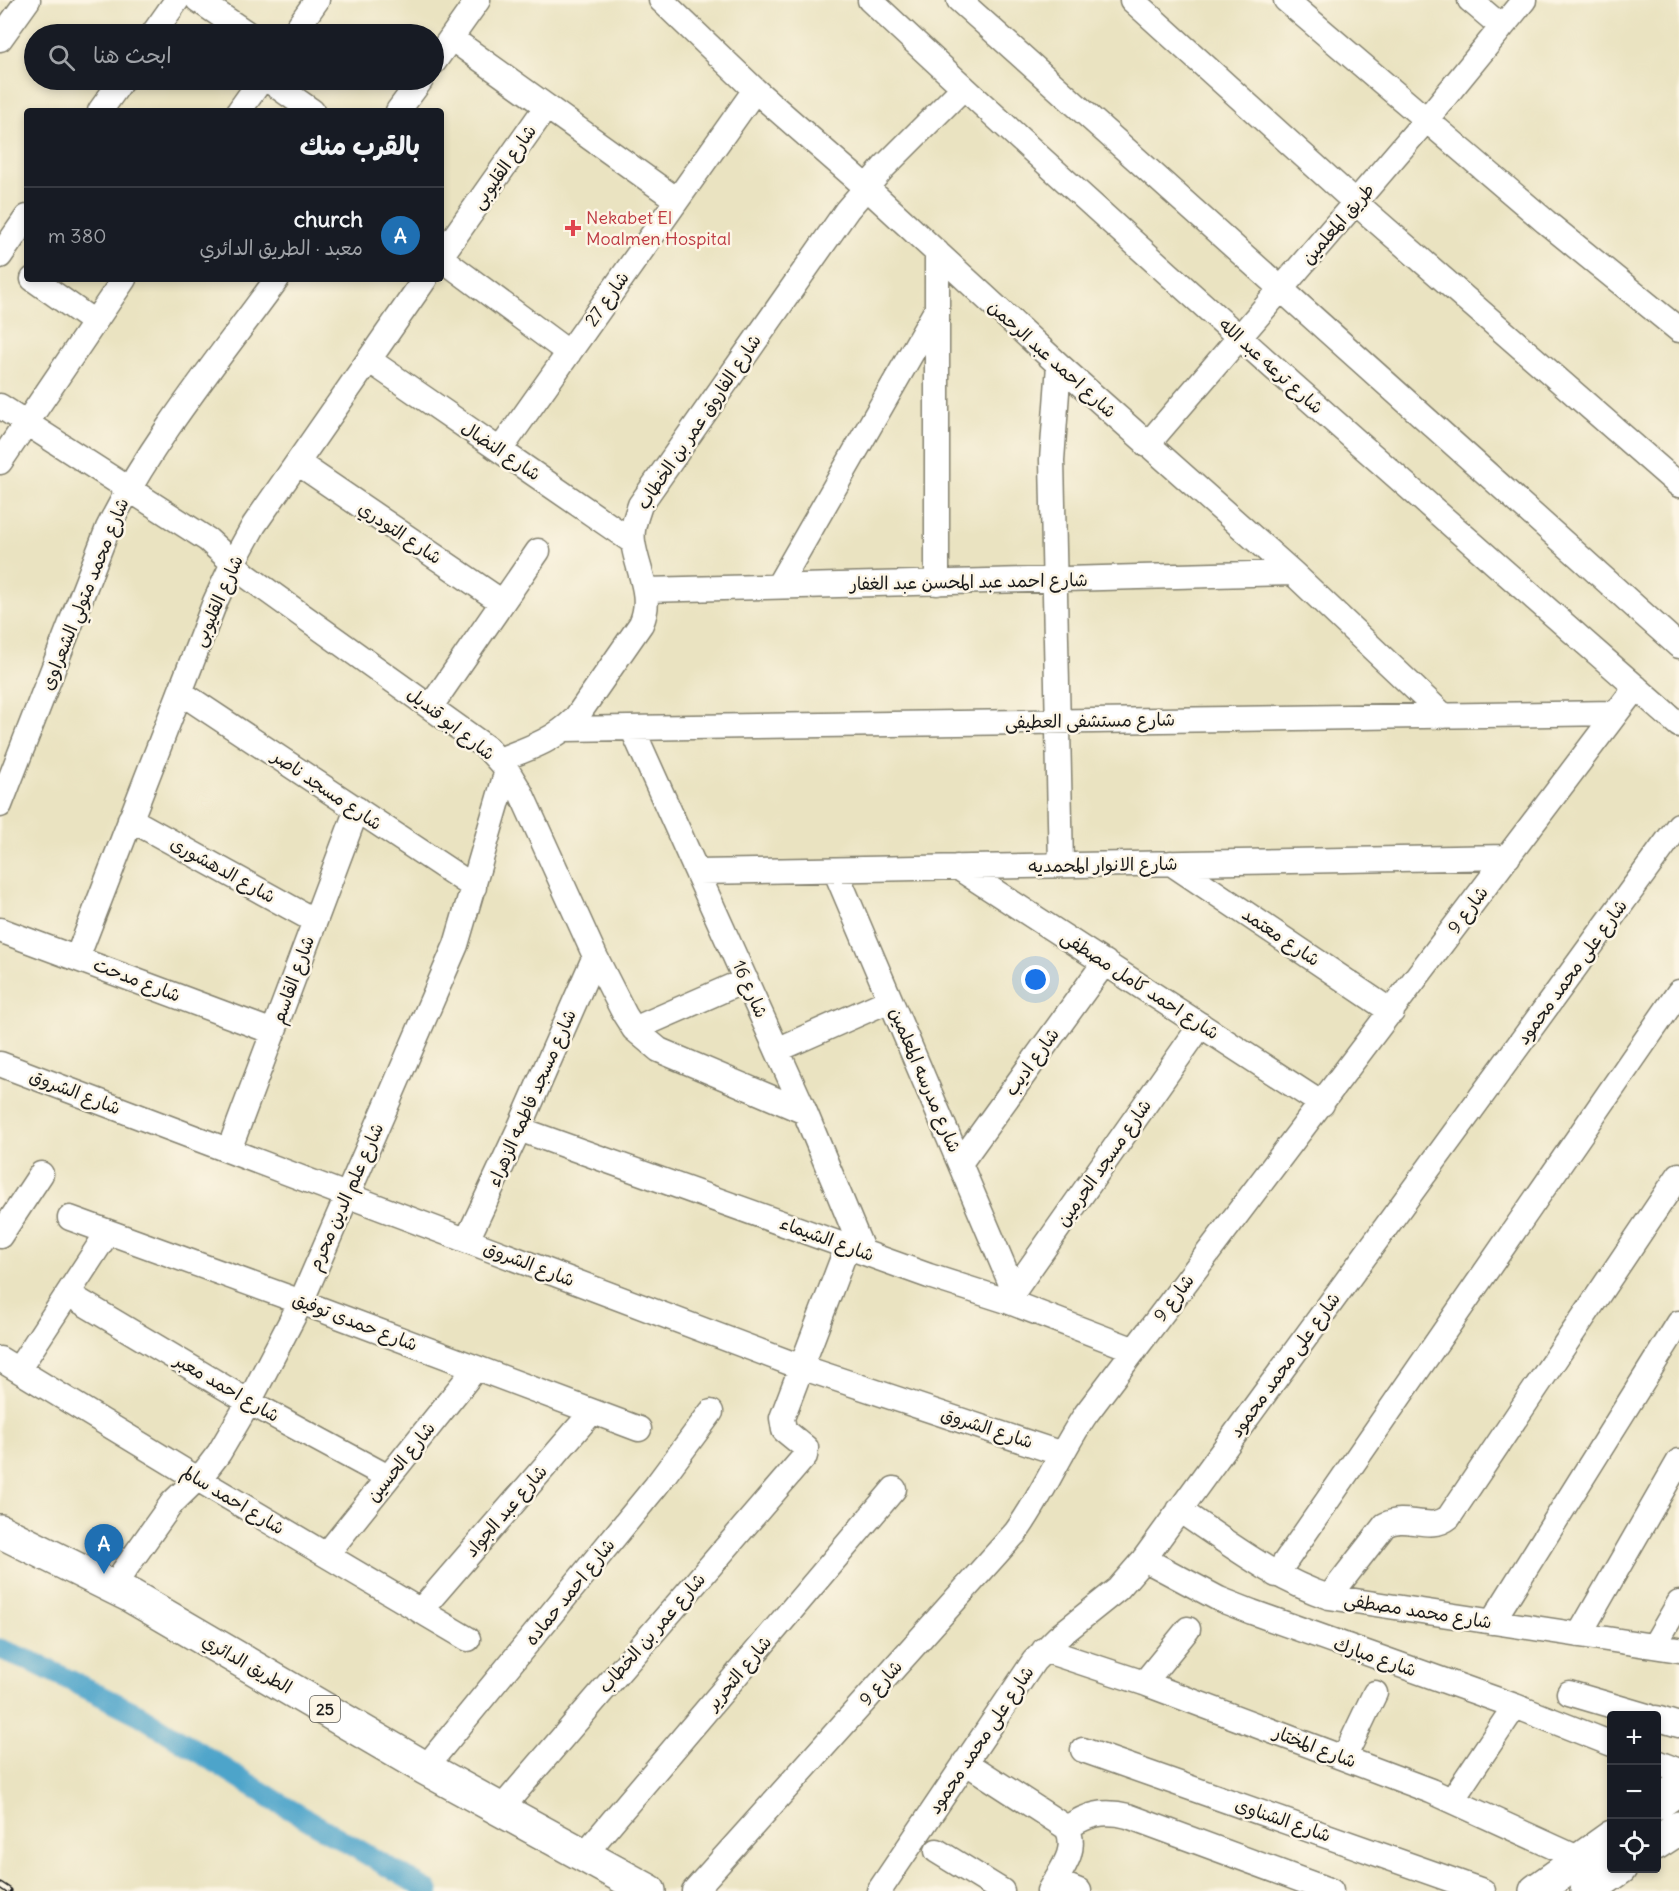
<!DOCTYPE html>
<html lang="ar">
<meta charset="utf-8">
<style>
body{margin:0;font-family:Delius,"Playpen Sans Arabic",sans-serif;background:#20242c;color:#f1f3f6;direction:rtl}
.controls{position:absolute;right:18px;bottom:18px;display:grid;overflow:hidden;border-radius:6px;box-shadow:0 3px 9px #0003}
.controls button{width:54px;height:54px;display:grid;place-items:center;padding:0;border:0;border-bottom:2px solid #363941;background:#171b24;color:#f1f3f6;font:30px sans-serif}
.you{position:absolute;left:1036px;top:980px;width:21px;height:21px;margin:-15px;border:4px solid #fff;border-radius:50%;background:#1a73e8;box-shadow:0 0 0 9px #1a73e833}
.badge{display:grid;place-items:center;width:39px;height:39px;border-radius:50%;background:#1f6fb2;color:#fff;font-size:20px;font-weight:700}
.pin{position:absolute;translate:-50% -50px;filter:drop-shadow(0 2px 3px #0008)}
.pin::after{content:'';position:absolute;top:32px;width:21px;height:18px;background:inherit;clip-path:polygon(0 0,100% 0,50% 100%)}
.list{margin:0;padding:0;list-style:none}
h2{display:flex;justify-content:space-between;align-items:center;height:78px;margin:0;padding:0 24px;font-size:26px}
h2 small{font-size:20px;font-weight:400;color:#9ea1a6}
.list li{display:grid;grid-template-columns:39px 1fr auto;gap:18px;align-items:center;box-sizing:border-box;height:96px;padding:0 24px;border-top:2px solid #363941}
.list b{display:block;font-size:22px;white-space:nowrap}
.list p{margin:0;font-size:20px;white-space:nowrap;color:#9ea1a6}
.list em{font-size:20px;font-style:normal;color:#9ea1a6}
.icon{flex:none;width:33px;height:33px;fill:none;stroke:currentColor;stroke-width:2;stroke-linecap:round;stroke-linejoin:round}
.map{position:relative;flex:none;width:1679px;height:1891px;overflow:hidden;direction:ltr}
.search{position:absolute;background:#171b24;box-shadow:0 3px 9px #0003;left:24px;top:24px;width:420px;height:66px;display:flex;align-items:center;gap:15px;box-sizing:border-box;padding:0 21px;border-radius:33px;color:#9ea1a6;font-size:22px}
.panel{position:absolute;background:#171b24;box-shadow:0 3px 9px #0003;left:24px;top:108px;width:420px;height:174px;border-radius:6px;direction:rtl}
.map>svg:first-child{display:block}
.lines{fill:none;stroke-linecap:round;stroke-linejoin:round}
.canal{stroke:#4da4ca;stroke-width:21}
.minor-casing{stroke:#83806e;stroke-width:27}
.highway-casing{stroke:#83806e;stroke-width:36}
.minor{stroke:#fff;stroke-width:24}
.highway{stroke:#fff;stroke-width:33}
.rail-casing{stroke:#1c1c1c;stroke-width:7}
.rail{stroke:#fcf5e5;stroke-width:4.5;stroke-dasharray:14;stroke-linecap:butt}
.health-dot{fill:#e0444e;stroke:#fcf5e5;stroke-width:2}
.labels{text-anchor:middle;stroke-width:5;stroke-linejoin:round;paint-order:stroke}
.shield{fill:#fcf5e5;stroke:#5f5d58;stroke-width:1.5}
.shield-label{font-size:16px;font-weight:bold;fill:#1c1c1c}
.street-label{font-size:18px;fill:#1c1c1c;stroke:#fcf5e5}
.health-label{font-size:18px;fill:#be3a42;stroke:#fcf5e5;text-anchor:start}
</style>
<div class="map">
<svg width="1679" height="1891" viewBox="0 0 1679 1891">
<rect width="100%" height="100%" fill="#fcf5e5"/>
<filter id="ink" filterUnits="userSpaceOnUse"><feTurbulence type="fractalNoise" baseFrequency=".0167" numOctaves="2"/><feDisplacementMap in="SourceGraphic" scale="12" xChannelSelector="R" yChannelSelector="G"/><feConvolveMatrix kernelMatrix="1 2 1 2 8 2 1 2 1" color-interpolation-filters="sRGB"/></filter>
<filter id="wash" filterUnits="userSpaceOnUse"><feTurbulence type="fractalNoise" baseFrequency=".008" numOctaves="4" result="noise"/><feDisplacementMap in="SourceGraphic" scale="24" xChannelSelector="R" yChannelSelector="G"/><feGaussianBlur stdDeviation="1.35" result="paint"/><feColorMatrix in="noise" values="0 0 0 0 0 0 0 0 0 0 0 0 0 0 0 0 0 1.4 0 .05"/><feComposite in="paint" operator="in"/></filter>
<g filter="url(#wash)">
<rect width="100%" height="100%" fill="#eae3c1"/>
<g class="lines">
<!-- canal -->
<path class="canal" d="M0,1649L33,1662L140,1715L281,1804L429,1891"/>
</g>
</g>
<g filter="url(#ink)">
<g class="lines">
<defs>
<path id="minor" d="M198,0L248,34
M661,0L755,90L866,187L1059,365L1293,573L1444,716
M870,0C1134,248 1407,486 1679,725
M959,0L1679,646
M1132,0L1356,203L1679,485
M1286,0L1546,222L1679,330
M1470,0L1502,27
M153,34L177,0
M293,34L317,0
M451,38L677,200
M0,39L28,0
M434,62L478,0
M268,80L312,111
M100,111L122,80
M239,111L261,80
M398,111L421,80
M0,256L27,217
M441,256L546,107
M441,258L569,353
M33,279L94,322
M369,360L633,542
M1059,365L1052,460L1061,865
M0,406L208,540L247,576L487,748L507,770L521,793L595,956L625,1015L634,1029L659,1050L805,1112
M1147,445L1426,120L1524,0
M500,450L755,90
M0,462L124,279
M298,463L502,602
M937,583V252
M778,586L934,314
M646,590L1293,573
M180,692L474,887
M431,706L538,551
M632,728L805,1112L863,1252
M565,729L1616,713
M499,760C527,749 553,741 575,719L641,624C654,595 637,571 633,542C631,529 636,517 640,505L847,210L884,167L963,88
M0,805L108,528C153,438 218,360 277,279
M130,819L315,921
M1171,863L1392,1012
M957,867L1322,1104
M835,870L1014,1291
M698,872L1508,857
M0,930L273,1032
M77,958L215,602L233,563L254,525L425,279
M634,1029L746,980
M777,1050L890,1000
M0,1064L801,1367L1062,1454
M519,1129L929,1276L1007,1301L1135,1350
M229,1150L357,809
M960,1163L1105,962
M70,1218L301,1302L639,1429
M0,1236L41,1174
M467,1240L519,1129L595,956
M68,1294L249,1402L388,1477
M1007,1301L1201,1025
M0,1359L196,1478L468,1639
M18,1370L108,1232
M1179,1510C1227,1542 1274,1579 1329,1597L1679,1650
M326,1555L476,1368
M1144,1559L1219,1599L1252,1612L1515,1706L1612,1744
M1276,1575L1679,992
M113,1586L172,1503L206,1470L219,1453L249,1402L301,1302L456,945L507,770
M1329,1597L1385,1525C1406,1513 1430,1533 1449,1517L1679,1175
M420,1611L592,1412
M1492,1622L1679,1323
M1579,1635L1679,1461
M1654,1646L1679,1603
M1044,1650L1144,1683L1431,1791L1580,1859
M1144,1683L1188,1629
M1569,1693L1647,1716
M1656,1718L1679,1725
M1083,1750L1483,1891
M1344,1758L1375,1693
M965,1762L1067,1828C1079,1851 1060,1871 1049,1891
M1656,1762L1679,1771
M425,1768L656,1486L711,1412
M1452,1800L1515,1706
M500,1810L805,1456L806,1448L784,1430L782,1418L847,1247
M1067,1828C1087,1814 1104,1810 1128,1816L1331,1891
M937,1851L1002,1891
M583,1856L894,1489
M1055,1881L1079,1891
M694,1891L1016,1532C1043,1495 1060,1452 1086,1414L1636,687
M879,1891L1034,1661L1058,1637L1118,1589L1144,1559L1679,825"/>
<path id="highway" d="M0,1531L131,1596L425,1768L649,1891
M1656,1804L1679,1788
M1656,1843L1679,1828
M1536,1891L1612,1837
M1587,1891L1620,1868"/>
</defs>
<!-- minor casing -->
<use href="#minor" class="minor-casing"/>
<!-- highway casing -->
<use href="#highway" class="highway-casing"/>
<!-- minor -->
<use href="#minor" class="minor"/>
<!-- highway -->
<use href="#highway" class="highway"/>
<defs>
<path id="rail" d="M0,1885L9,1891"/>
</defs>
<!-- rail casing -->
<use href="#rail" class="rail-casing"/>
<!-- rail -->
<use href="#rail" class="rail"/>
</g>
</g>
<!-- markers -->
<path class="health-dot" d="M570 219h6v6h6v6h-6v6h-6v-6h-6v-6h6z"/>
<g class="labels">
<!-- shield labels -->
<rect class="shield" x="310" y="1696" width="30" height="26" rx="4.5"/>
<g class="shield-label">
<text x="325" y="1715">25</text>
</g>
<!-- street labels -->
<g class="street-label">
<text transform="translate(504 167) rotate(-55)" y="6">شارع القليوبى</text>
<text transform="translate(1338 224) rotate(-49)" y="6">طريق المعلمين</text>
<text transform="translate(607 299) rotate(-55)" y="6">شارع 27</text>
<text transform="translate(1052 359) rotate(42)" y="6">شارع احمد عبد الرحمن</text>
<text transform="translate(1271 366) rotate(42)" y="6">شارع ترعه عبد الله</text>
<text transform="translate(699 422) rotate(-56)" y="6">شارع الفاروق عمر بن الخطاب</text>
<text transform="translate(501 451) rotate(34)" y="6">شارع النضال</text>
<text transform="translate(400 533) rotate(34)" y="6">شارع التودري</text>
<text transform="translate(969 582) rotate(-1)" y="6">شارع احمد عبد المحسن عبد الغفار</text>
<text transform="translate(85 594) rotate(-68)" y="6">شارع محمد متولي الشعراوى</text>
<text transform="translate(218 601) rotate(-66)" y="6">شارع القليوبى</text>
<text transform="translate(1090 721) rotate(-1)" y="6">شارع مستشفى العطيفى</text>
<text transform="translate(451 724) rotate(38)" y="6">شارع ابو قنديل</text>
<text transform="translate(327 790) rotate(34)" y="6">شارع مسجد ناصر</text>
<text transform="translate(1103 865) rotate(-1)" y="6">شارع الانوار المحمديه</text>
<text transform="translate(223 870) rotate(29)" y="6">شارع الدهشورى</text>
<text transform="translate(1468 910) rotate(-53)" y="6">شارع 9</text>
<text transform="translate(1281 937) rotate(34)" y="6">شارع معتمد</text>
<text transform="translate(1572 972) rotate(-54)" y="6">شارع على محمد محمود</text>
<text transform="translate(137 980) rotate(21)" y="6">شارع مدحت</text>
<text transform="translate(293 980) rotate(-70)" y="6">شارع القاسم</text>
<text transform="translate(1140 985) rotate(33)" y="6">شارع احمد كامل مصطفى</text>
<text transform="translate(750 989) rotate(66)" y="6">شارع 16</text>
<text transform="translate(1032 1062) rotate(-54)" y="6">شارع اديب</text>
<text transform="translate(925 1080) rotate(67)" y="6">شارع مدرسه المعلمين</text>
<text transform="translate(75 1092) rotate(21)" y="6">شارع الشروق</text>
<text transform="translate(532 1098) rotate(-66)" y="6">شارع مسجد فاطمه الزهراء</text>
<text transform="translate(1104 1163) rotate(-55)" y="6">شارع مسجد الحرمين</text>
<text transform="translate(346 1197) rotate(-66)" y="6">شارع علم الدين محرم</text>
<text transform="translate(827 1239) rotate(20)" y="6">شارع الشيماء</text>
<text transform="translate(529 1264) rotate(21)" y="6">شارع الشروق</text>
<text transform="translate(1174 1298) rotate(-53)" y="6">شارع 9</text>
<text transform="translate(355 1322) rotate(21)" y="6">شارع حمدى توفيق</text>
<text transform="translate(1285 1365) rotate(-54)" y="6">شارع على محمد محمود</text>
<text transform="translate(227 1388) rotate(30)" y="6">شارع احمد معبر</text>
<text transform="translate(987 1428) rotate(18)" y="6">شارع الشروق</text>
<text transform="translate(401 1462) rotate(-51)" y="6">شارع الحسين</text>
<text transform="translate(233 1500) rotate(31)" y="6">شارع احمد سالم</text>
<text transform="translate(506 1511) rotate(-49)" y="6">شارع عبد الجواد</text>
<text transform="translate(570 1592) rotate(-51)" y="6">شارع احمد حماده</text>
<text transform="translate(1418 1611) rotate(9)" y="6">شارع محمد مصطفى</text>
<text transform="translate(652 1633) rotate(-49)" y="6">شارع عمر بن الخطاب</text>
<text transform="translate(1375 1657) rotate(19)" y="6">شارع مبارك</text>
<text transform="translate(247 1664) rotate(30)" y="6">الطريق الدائري</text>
<text transform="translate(739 1673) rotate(-50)" y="6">شارع التحرير</text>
<text transform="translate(881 1683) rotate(-48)" y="6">شارع 9</text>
<text transform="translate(981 1740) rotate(-56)" y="6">شارع على محمد محمود</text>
<text transform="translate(1315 1747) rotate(21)" y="6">شارع المختار</text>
<text transform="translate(1283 1820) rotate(19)" y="6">شارع الشناوى</text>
</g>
<!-- health labels -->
<g class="health-label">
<text x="586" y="224">Nekabet El<tspan x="586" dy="21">Moalmen Hospital</tspan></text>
</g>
</g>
</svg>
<div class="controls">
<button>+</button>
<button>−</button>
<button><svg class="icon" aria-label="locate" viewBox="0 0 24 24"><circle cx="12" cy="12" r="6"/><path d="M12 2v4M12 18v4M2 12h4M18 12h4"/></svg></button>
</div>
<div class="you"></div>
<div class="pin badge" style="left:104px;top:1574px">A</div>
<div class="search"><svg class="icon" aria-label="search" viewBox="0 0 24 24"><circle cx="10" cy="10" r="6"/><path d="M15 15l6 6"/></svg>ابحث هنا</div>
<section class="panel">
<h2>بالقرب منك<small></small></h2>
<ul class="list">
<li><span class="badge">A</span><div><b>church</b><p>معبد · الطريق الدائري</p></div><em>380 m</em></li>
</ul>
</section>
</div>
